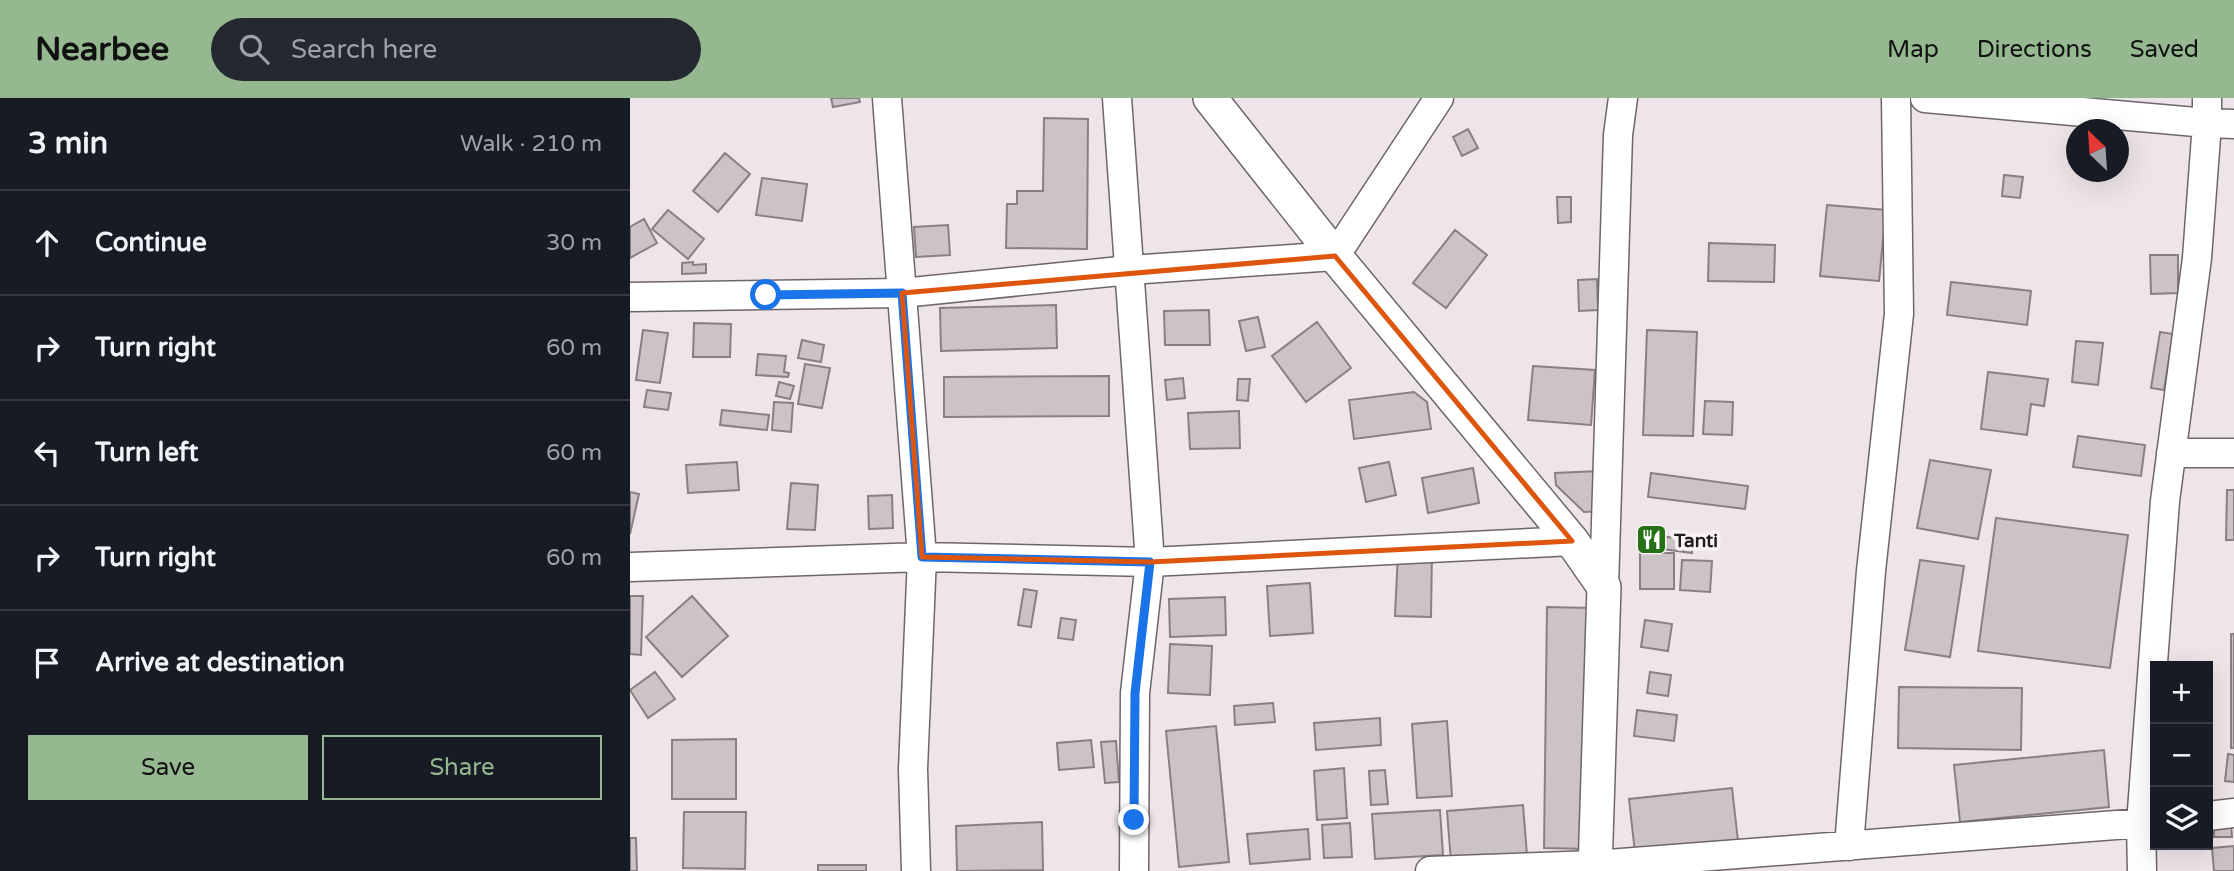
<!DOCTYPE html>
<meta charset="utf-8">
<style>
body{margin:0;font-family:"Varela Round",sans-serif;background:#242831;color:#f1f3f6}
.controls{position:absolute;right:21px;bottom:21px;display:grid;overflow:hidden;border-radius:0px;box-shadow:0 7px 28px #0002}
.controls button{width:63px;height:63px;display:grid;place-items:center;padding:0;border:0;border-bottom:2px solid #363941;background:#171b24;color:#f1f3f6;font:35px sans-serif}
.compass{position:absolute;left:1436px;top:21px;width:63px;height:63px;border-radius:50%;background:#171b24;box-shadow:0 7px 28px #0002;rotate:335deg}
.stop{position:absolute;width:21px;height:21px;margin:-16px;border:5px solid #1a73e8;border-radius:50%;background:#fff}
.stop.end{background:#1a73e8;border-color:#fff;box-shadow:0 2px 7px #0008}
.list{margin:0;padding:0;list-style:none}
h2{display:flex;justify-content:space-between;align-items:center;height:91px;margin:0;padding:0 28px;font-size:30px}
h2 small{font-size:23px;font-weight:400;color:#9ea1a6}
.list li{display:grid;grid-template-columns:46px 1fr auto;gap:21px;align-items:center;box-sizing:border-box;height:105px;padding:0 28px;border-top:2px solid #363941}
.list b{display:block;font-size:26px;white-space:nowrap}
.list em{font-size:23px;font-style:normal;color:#9ea1a6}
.actions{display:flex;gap:14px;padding:21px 28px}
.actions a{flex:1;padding:16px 0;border:2px solid #96b891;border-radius:0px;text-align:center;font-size:24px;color:#96b891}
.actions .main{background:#96b891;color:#111}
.icon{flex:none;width:38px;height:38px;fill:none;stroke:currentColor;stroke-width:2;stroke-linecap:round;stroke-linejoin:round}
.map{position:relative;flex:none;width:1604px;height:773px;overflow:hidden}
header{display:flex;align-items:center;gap:42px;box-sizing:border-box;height:98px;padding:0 35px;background:#96b891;color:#111}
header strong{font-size:33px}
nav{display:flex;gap:38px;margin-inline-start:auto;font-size:24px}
.search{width:490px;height:63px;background:#242831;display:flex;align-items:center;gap:18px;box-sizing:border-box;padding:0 24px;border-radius:38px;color:#9ea1a6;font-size:26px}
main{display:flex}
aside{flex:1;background:#171b24}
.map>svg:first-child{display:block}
.building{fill:#ccc3c7;stroke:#888083;stroke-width:2}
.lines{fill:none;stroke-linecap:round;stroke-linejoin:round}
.minor-casing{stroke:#6e666a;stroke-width:31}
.tertiary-casing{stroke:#6e666a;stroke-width:36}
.minor{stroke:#fff;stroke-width:28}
.tertiary{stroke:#fff;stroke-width:33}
.route{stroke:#1a73e8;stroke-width:9}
.marked{fill:none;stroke:#de560d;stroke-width:5;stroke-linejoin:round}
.labels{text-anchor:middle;stroke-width:7;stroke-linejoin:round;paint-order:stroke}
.poi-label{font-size:19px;font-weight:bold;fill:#1f1c1d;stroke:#fbf2f6;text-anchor:start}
</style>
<header>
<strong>Nearbee</strong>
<div class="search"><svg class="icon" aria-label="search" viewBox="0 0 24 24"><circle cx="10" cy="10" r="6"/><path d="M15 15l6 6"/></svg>Search here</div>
<nav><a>Map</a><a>Directions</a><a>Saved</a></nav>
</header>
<main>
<aside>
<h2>3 min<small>Walk · 210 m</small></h2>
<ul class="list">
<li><svg class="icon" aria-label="ahead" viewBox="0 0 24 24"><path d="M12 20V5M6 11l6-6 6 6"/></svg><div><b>Continue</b></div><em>30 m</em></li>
<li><svg class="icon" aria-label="right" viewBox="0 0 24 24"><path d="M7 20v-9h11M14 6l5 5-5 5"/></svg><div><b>Turn right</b></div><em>60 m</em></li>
<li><svg class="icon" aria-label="left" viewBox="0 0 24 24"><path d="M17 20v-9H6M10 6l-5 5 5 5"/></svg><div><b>Turn left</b></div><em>60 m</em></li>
<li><svg class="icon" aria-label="right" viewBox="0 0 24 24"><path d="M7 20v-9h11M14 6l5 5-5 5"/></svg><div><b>Turn right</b></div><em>60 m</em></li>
<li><svg class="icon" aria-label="arrive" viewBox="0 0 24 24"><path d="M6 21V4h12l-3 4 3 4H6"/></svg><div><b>Arrive at destination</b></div></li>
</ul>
<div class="actions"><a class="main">Save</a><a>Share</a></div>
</aside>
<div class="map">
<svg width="1604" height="773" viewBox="0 0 1604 773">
<rect width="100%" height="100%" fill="#eee5e8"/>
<!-- building -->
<path class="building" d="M201,0H229L230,4L203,9Z
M414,20L458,21L457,151L376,150L377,106H387V93H413Z
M838,31L848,50L832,58L823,39Z
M95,55L120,76L88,114L63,93Z
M1374,77L1393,79L1390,100L1372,98Z
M132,80L177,86L172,123L126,117Z
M927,99H941V124L928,125Z
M1197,107L1256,112L1249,183L1190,178Z
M38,112L74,141L58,161L22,131Z
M14,121L27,145L0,160V129Z
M318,127L320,157L286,159L284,129Z
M825,132L857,157L816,210L783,185Z
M1079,145L1145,147L1144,184L1078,183Z
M1520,157H1548V195L1521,196Z
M63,164V167L76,166V175L52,176V165Z
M967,181L968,212L949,213L948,182Z
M1321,184L1401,193L1397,227L1317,217Z
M426,207L427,250L311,253L310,210Z
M579,212L580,247H535L534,213Z
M628,219L635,249L616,253L609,223Z
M687,224L721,270L676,304L642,258Z
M64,225L101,226L100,259H63Z
M13,232L38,235L30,285L6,282Z
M1017,232L1067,234L1063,338L1013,337Z
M1530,234L1543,236L1534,292L1521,290Z
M172,242L194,247L191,264L168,260Z
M1446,243L1473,245L1468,287L1442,284Z
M128,256L156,258L154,274L159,275L158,279L126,277Z
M175,266L200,270L192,310L168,306Z
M903,268L965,272L961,327L898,322Z
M1358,274L1418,281L1414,308L1401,306L1397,337L1351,331Z
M479,278V318L314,319V279Z
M553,280L555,300L537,302L535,282Z
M608,281H620L618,303L607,302Z
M149,284L164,288L160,301L146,298Z
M17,292L41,295L38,312L14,309Z
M784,294L797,304L801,331L724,341L719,302Z
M1075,303L1103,304L1102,337L1073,336Z
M144,304L163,305L161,334L142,332Z
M92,312L139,317L137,332L90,327Z
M609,313L610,350L560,351L558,315Z
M1448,338L1515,347L1511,378L1443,369Z
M1300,362L1361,372L1348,441L1287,430Z
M107,364L109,392L58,395L56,367Z
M759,364L766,397L736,404L729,370Z
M843,370L849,405L798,415L792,380Z
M968,373L971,413L954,414L926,387L925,375Z
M1021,375L1118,388L1115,411L1018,399Z
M161,385L188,387L185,432L157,431Z
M1597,392H1604V442H1596Z
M0,394L9,396L0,436Z
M262,397L263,430L239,431L238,398Z
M1366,420L1498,437L1480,570L1348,553Z
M1011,436L1063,442L1062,455L1010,448Z
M802,452L801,519L765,518L768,454Z
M1010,455H1044V491H1010Z
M1052,462L1082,463L1080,494L1050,492Z
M1290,462L1334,468L1320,559L1275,552Z
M680,485L683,535L640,538L637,488Z
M394,491L407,493L401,529L388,527Z
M0,498H13L11,557L0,556Z
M62,498L98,538L52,579L16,539Z
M595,499L596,537L540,539L539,501Z
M917,509L962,510L959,751L914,750Z
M431,520L446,522L443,542L428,540Z
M1015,522L1042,526L1038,553L1011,549Z
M1601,536H1604V650H1601Z
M540,546L582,548L580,597L538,595Z
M25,574L45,601L18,620L0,592Z
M1020,574L1041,577L1038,598L1017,595Z
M1269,589L1392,590L1391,652L1268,650Z
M643,605L645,624L605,627L604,608Z
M1007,612L1047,617L1044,643L1004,638Z
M750,620L751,647L686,652L684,625Z
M817,623L822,698L787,700L782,626Z
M586,628L599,764L549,769L536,633Z
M106,641V701H42V642Z
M461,642L464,669L429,672L427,645Z
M486,643L489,684L475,685L471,644Z
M1474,652L1479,709L1330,724L1324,667Z
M1598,656L1604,657V684L1595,683Z
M714,670L717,720L687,722L684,673Z
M755,672L758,706L741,707L739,673Z
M1102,690L1108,743L1005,755L999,701Z
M893,707L897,757L821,764L817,713Z
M810,712L813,757L745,761L742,716Z
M54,714H116L115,771L53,770Z
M412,724L413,772L327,773L326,728Z
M720,725L722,759L694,760L692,727Z
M1601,725L1602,739H1584V726Z
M678,731L680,761L620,766L617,736Z
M0,740H6L7,773H0Z
M1604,748V773H1584L1582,750Z
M188,767H236V773H188Z"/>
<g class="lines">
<defs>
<path id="minor" d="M257,0L292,459L283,671L286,773
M487,0L520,464L505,595L504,773
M1295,0L1577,25L1604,26
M0,199L272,195L500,172L705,158L809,0
M1541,355H1604
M0,469L292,459L520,464L942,443
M974,489L988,37L993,0
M1578,718L1604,715
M1219,748L1241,473L1269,216L1266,0
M800,773L965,767L1525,724
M1512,773L1511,726L1535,403L1567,160L1577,25V0"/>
<path id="tertiary" d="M580,0L705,158L942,443L974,489L965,773"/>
</defs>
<!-- minor casing -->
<use href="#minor" class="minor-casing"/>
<!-- tertiary casing -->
<use href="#tertiary" class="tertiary-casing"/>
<!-- minor -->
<use href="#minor" class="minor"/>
<!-- tertiary -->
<use href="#tertiary" class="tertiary"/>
</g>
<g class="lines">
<!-- route -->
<path class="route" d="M136,197L272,195L292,459L520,464L505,595L504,722"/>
</g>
<!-- marked area -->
<path class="marked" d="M705,158L942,443L520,464L292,459L272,195Z"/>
<!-- icons -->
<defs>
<symbol id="restaurant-square" viewBox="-11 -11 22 22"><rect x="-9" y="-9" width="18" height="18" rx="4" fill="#267115" stroke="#fbf2f6"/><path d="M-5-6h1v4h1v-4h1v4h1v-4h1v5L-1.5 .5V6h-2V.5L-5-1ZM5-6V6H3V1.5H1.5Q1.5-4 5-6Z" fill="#fff"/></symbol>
</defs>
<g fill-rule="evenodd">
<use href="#restaurant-square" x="1004" y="424" width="35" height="35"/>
</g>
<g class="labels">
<!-- poi labels -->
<g class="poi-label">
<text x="1044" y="449">Tanti</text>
</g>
</g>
</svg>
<div class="controls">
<button>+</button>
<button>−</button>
<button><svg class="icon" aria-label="layers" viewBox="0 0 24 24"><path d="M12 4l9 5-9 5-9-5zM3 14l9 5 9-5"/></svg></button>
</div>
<svg class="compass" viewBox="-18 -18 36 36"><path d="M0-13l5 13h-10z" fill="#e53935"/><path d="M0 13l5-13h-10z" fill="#9ea1a6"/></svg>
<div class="stop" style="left:136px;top:197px"></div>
<div class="stop end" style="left:504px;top:722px"></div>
</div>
</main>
